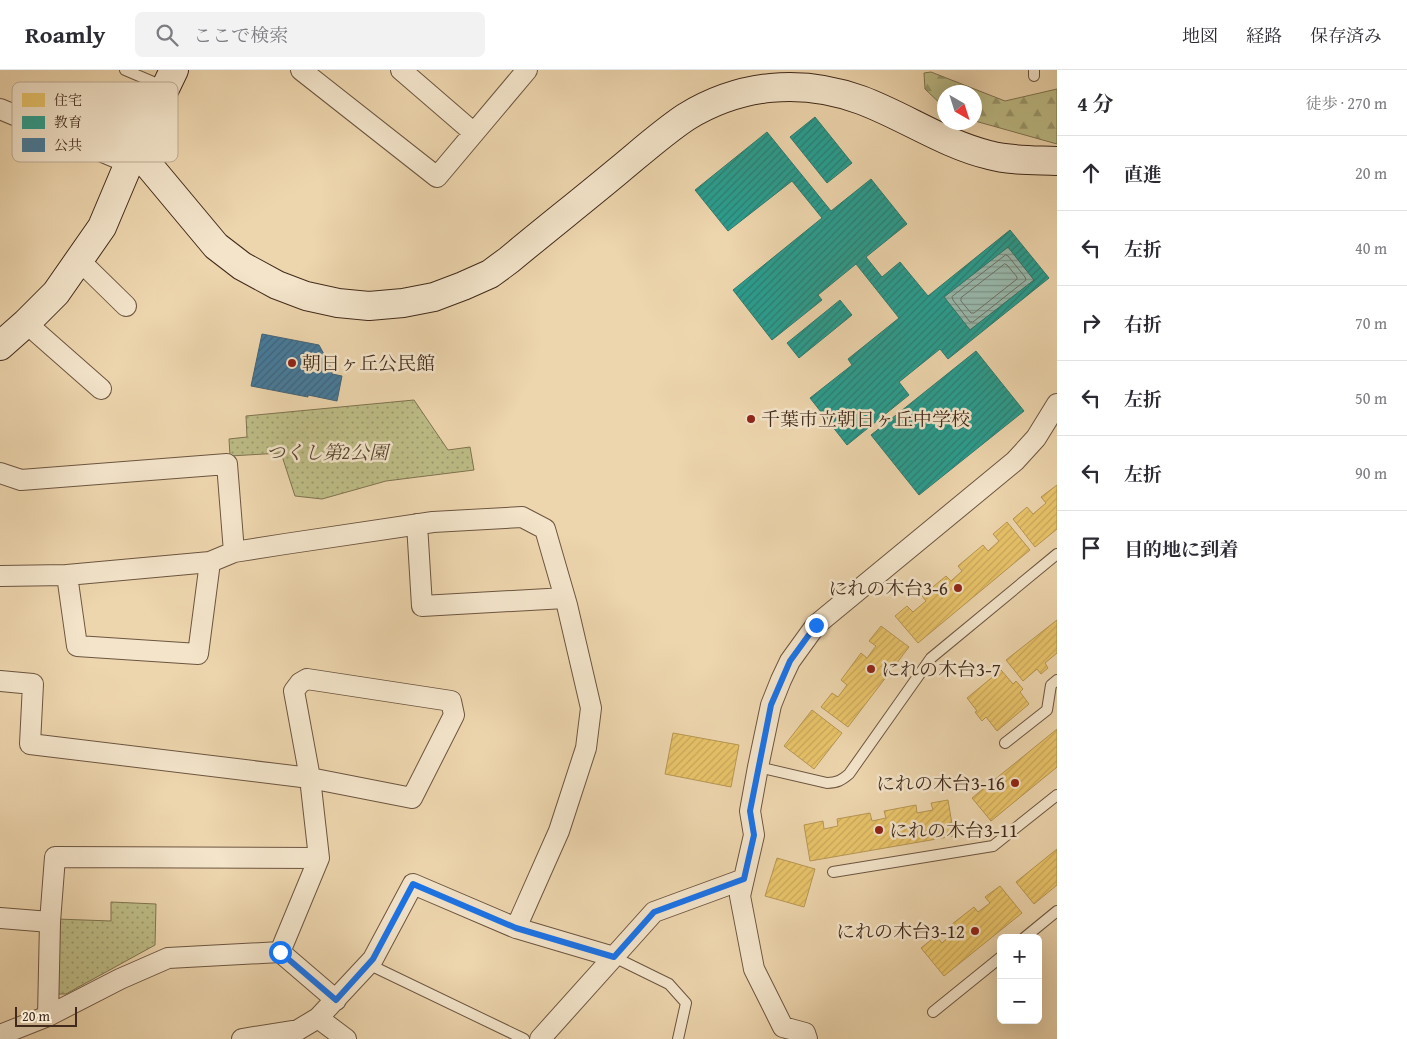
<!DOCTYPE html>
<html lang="ja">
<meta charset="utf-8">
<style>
body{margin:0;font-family:"Gentium Book Plus","Noto Serif JP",serif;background:#f2f2f3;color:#2b2b33}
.controls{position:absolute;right:15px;bottom:15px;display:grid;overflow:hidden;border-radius:8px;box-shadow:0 5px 20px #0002}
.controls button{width:45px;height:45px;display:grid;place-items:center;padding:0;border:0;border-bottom:1px solid #e1e1e2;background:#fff;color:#2b2b33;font:25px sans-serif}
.compass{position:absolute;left:937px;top:15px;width:45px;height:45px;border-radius:50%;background:#fff;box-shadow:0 5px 20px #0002;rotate:141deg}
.scale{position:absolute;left:15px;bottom:12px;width:62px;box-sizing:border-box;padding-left:5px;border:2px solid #412a1b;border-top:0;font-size:14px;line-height:18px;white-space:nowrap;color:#412a1b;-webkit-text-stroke:4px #f3e4ca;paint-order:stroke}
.stop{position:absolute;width:15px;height:15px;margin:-11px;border:4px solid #1a73e8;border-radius:50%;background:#fff}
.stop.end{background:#1a73e8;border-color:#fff;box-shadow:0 1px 5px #0008}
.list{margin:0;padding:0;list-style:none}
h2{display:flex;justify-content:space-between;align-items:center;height:65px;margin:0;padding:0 20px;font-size:21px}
h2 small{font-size:16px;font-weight:400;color:#7c7c81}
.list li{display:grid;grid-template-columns:32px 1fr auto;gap:15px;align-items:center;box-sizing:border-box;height:75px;padding:0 20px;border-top:1px solid #e1e1e2}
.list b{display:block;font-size:19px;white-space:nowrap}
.list em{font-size:16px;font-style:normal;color:#7c7c81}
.icon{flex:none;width:28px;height:28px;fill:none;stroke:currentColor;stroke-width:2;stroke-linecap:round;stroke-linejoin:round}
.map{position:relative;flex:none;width:1057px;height:969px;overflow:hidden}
header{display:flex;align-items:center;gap:30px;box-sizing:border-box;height:70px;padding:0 25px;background:#fff;border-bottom:1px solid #e1e1e2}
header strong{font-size:24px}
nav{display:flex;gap:28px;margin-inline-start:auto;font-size:18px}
.search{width:350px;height:45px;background:#f2f2f3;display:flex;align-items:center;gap:12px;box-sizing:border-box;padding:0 18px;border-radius:8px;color:#7c7c81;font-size:19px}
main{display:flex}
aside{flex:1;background:#fff}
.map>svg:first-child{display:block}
.forest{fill:url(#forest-firs);stroke:#7f7350}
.park{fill:url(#park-dots);stroke:#7f7350}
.water{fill:url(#water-rules);stroke:#767f72}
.homes{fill:url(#homes-hatch);stroke:#b79652}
.schools{fill:url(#schools-hatch);stroke:#317a6c;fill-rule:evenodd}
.public{fill:url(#public-hatch);stroke:#446376}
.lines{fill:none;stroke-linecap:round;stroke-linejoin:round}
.shore{stroke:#6d7164;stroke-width:1}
.lane-casing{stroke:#6c5540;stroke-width:12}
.street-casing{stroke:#6c5540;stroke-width:22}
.secondary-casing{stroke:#412a1b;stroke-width:30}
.lane{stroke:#f3e4ca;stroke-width:10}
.street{stroke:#f3e4ca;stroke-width:20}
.secondary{stroke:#f3e4ca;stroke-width:28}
.route{stroke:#1a73e8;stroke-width:6}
.poi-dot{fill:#8f2418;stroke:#f3e4ca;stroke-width:2}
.labels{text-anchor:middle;stroke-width:5;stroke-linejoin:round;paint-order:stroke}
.poi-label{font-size:19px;fill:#412a1b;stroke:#f3e4ca;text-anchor:start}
.park-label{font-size:19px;font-style:italic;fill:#5a4730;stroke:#f3e4ca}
.key{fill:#f3e4ca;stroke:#beac96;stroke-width:1}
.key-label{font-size:14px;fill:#412a1b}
</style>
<header>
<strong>Roamly</strong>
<div class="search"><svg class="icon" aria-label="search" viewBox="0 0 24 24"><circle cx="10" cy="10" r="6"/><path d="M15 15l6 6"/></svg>ここで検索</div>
<nav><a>地図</a><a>経路</a><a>保存済み</a></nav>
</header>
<main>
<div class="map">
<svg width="1057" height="969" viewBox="0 0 1057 969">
<defs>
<pattern id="forest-firs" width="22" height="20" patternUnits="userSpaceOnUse" patternTransform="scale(1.25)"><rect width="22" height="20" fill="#bdbc86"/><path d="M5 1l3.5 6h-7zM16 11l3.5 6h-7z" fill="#9b996d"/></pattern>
<pattern id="park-dots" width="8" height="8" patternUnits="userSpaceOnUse" patternTransform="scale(1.25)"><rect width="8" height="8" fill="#bdbc86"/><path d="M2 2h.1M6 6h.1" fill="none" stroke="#9b996d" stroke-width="1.8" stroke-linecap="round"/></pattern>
<pattern id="water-rules" width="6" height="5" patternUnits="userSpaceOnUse" patternTransform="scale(1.25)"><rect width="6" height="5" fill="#99b8ac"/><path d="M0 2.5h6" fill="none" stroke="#7e968b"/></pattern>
<pattern id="homes-hatch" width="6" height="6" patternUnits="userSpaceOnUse" patternTransform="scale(1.25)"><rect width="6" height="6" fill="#e9c46a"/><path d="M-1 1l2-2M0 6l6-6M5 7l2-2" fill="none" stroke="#c9a95b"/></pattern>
<pattern id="schools-hatch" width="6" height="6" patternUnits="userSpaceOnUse" patternTransform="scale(1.25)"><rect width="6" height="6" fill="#2a9d8f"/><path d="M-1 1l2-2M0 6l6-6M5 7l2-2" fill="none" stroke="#268074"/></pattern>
<pattern id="public-hatch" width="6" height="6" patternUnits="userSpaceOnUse" patternTransform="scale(1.25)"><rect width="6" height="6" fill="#457b9d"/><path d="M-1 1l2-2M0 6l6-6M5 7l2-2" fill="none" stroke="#3b657f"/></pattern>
</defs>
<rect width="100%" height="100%" fill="#edd5ad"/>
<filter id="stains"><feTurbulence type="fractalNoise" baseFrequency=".004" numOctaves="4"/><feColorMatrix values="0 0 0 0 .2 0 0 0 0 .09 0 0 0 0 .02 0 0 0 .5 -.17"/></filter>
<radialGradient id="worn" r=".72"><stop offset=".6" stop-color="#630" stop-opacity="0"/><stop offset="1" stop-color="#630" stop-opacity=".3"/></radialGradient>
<!-- forest -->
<path class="forest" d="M931,2L1005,31L1057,19V74L975,51L974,22H944V37L925,19L924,3Z"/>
<!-- park -->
<path class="park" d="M414,330L448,380L470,377L474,400L386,411L322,429L295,426L281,383L230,386L229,369L247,367L246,346Z
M111,832L156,834L155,875L66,924H59L53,916L57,849L111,851Z"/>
<!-- water -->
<path class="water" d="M1008,177L1034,210L970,260L944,227Z"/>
<!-- homes -->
<path class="homes" d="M1057,415V459L1035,477L1013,449L1027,437L1033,444L1046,433L1041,427Z
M1007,452L1030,480L918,573L895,546L907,536L913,542L926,531L922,526L946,506L951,511L962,501L958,496L983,475L988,481L999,471L993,464Z
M1057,550V583L1045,593L1048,598L1041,604L1037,599L1023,611L1006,590Z
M881,556L909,577L848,657L821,637L832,623L838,627L847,615L841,610L861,583L867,588L876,576L869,571Z
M1001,600L1013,614L1016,611L1023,619L1020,622L1029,634L997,661L986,647L982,651L975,642L977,641L967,628Z
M812,640L842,663L814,699L784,676Z
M1057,659V697L991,751L972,728Z
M673,663L739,675L731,717L665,704Z
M948,730L954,766L810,791L804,755L823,751L824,759L838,756L837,749L870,743L872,751L886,748L884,741L916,735L917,743L933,740L931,733Z
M1057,779V815L1034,834L1016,812Z
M777,788L815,799L804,837L765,826Z
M1000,816L1022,843L944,906L921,878L936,866L942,873L952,864L947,858L974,837L978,842L990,833L985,827Z"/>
<!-- schools -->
<path class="schools" d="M815,47L852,93L827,113L790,67Z
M767,62L831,141L871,109L907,154L866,187L882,207L900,192L928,226L1010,160L1049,208L948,289L940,279L899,312L909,325L847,375L810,328L852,295L848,289L899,248L856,194L818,225L822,230L772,270L733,220L822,148L792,111L728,161L695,120ZM1008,177L1034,210L970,260L944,227Z
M840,230L852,245L799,288L787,273Z
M976,281L1024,341L919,425L871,365Z"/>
<!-- public -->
<path class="public" d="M262,264L319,275L332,299V304L342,306L337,331L308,325V327L251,316Z"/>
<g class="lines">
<!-- shore -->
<path class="shore" d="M1006,185L1008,186L1025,207L1026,210L973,252H970L953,230L952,227Z
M1005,194L1007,195L1017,207V209L974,243H971L961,231V228Z"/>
<defs>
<path id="lane" d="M125,0L165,17
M1034,6V0
M1005,673L1047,640L1051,615L1057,610
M758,697L827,713C837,713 842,710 849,704L931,588L1057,484
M833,802L993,776L1057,725
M1024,868L1057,841
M614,887L669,914L686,933L678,969
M368,894L524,969
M933,942L1001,887"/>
<path id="street" d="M301,0L437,107L527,0
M401,0L474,63
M0,39L129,93
M79,190L126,236
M26,253L101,319
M0,403L21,410L227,394L234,482
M417,454L422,536L565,528
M67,505L77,576L198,584L210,492
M0,506L67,505L210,492L234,482L285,474L433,452L522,447L545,459L567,535L591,638L586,678L559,761L516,858
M0,611L33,614L30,674L310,708L412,728L454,645L451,631L307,609L300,613L294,621L310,708L319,788L280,882
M0,848L50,852
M48,946L50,852L55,787L319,788
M318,948L346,969
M0,965L48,946L120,909L168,888L280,882L336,930
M242,969L298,960L318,948L373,889L413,814L516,858L614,887
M540,969L654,842L744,809
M807,969L805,963L783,957L754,899L740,826L754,765L750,741L758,697L771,635L781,610L790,591L816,555L1015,391L1036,368L1057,334"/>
<path id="secondary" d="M135,79L216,176L242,196L277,215L306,226L338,233L369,236L403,233L434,227L463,216L490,204L509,190C545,160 582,131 618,101C640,83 662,63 686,47C740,14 801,8 861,30C904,46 944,74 989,85C1011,91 1035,90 1057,91
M0,276L26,253L56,223L102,157L129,93L174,0"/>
</defs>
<!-- lane casing -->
<use href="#lane" class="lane-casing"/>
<!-- street casing -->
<use href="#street" class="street-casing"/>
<!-- secondary casing -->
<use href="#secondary" class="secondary-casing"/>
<!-- lane -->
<use href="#lane" class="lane"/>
<!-- street -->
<use href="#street" class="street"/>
<!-- secondary -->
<use href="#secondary" class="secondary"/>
</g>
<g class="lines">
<!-- route -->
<path class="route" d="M280,882L336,930L373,889L413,814L516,858L614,887L654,842L744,809L754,765L750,741L771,635L790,591L816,555"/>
</g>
<!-- markers -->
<g class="poi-dot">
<circle cx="292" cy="293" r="5"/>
<circle cx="751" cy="349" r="5"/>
<circle cx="958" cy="518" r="5"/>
<circle cx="871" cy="599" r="5"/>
<circle cx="1015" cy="713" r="5"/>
<circle cx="879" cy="760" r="5"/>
<circle cx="975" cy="861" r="5"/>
</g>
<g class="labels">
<!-- poi labels -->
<g class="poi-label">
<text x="302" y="300">朝日ヶ丘公民館</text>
<text x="761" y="356">千葉市立朝日ヶ丘中学校</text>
<text x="948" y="525" text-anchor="end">にれの木台3-6</text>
<text x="881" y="606">にれの木台3-7</text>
<text x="1005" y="720" text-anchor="end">にれの木台3-16</text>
<text x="889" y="767">にれの木台3-11</text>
<text x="965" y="868" text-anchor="end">にれの木台3-12</text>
</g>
<!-- park labels -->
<g class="park-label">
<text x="327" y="389">つくし第2公園</text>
</g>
</g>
<!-- legend -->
<rect x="12" y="12" width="166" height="80" rx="8" class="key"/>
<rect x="22" y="23" width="23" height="14" fill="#e9c46a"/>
<rect x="22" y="46" width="23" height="13" fill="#2a9d8f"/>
<rect x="22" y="68" width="23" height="14" fill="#457b9d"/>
<g class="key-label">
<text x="54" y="35">住宅</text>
<text x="54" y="57">教育</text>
<text x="54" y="80">公共</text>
</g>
<rect width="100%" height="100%" filter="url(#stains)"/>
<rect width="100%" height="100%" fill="url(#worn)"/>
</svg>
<div class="controls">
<button>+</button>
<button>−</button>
</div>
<svg class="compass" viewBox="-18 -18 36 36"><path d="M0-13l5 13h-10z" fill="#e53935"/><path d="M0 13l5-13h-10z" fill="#7c7c81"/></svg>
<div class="scale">20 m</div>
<div class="stop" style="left:280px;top:882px"></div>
<div class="stop end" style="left:816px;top:555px"></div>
</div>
<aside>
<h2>4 分<small>徒歩 · 270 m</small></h2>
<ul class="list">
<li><svg class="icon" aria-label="ahead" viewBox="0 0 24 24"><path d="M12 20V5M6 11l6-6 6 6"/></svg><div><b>直進</b></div><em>20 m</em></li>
<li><svg class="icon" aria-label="left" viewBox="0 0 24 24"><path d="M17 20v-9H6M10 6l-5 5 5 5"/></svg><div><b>左折</b></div><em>40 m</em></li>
<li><svg class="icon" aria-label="right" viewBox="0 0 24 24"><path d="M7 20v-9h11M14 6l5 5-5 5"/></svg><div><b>右折</b></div><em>70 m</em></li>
<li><svg class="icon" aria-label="left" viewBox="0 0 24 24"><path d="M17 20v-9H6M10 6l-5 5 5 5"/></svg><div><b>左折</b></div><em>50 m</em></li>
<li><svg class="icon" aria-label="left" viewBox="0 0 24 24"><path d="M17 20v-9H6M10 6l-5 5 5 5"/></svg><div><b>左折</b></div><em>90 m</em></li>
<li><svg class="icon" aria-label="arrive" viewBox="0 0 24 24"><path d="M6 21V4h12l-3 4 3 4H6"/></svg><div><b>目的地に到着</b></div></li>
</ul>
</aside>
</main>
